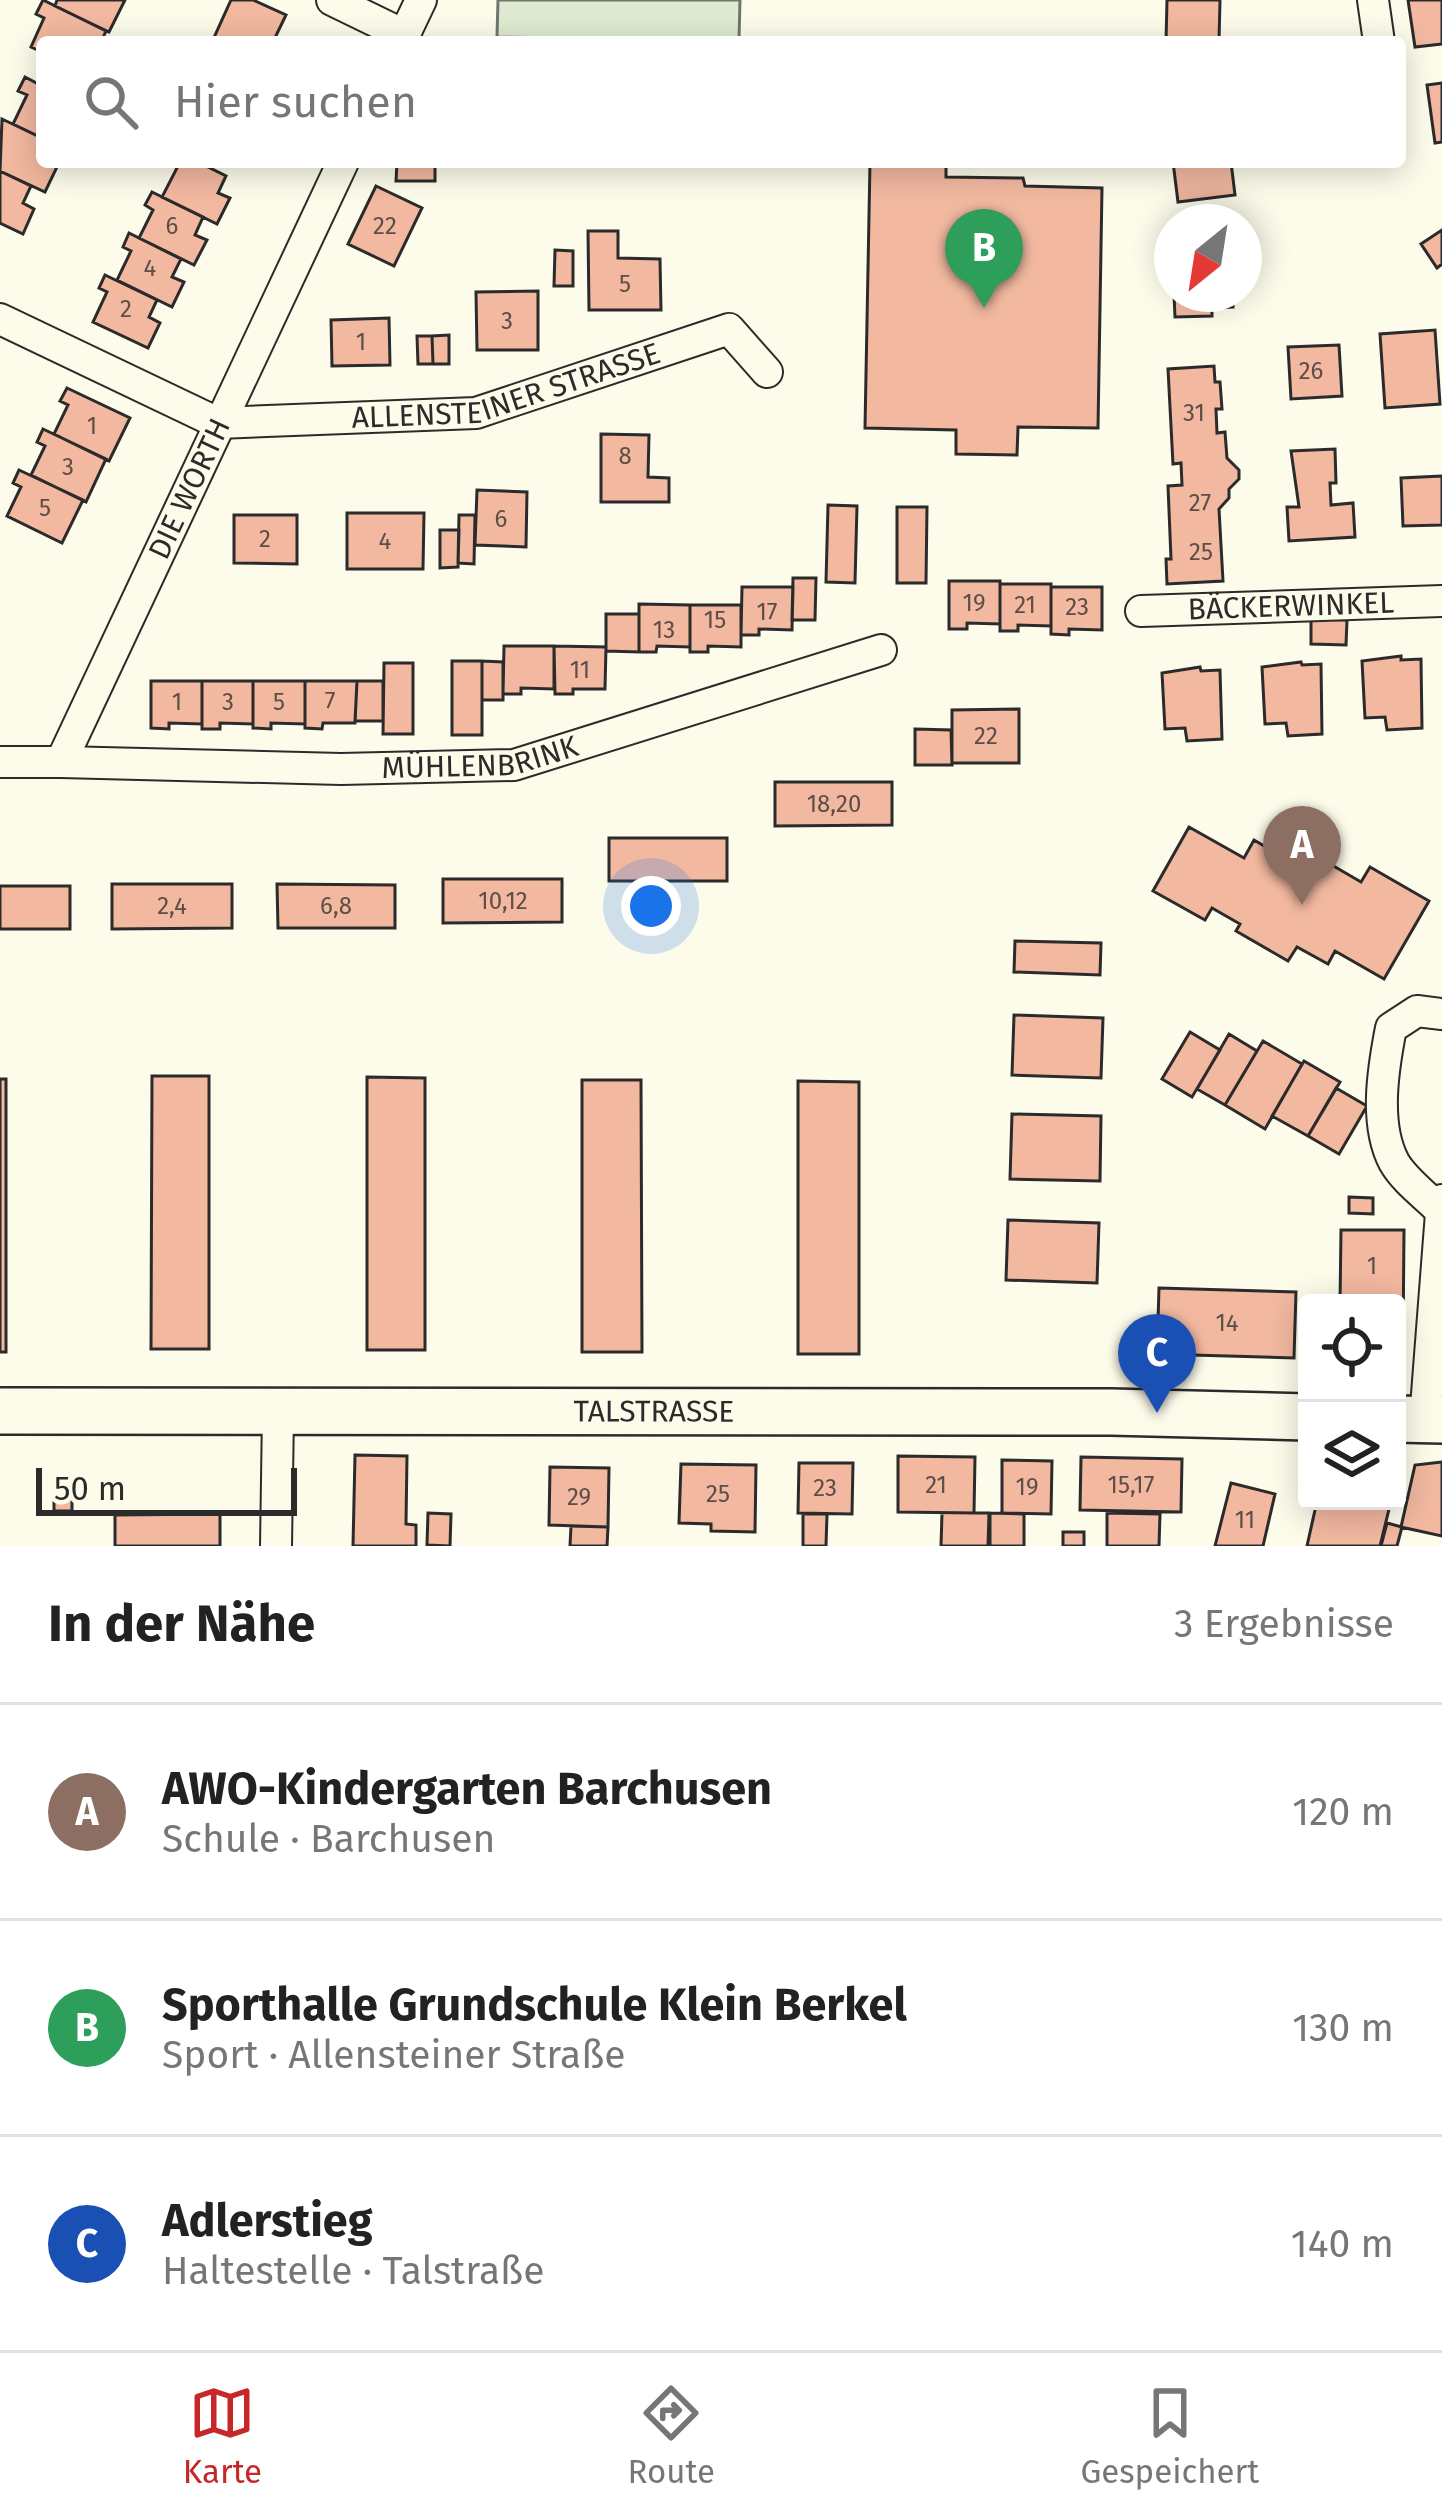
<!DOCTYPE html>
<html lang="de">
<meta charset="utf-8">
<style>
body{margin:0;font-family:"Fira Sans",sans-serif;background:#f6f6f6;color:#222}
.controls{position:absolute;right:36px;bottom:36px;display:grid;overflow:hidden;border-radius:12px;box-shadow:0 6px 30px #0003}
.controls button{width:108px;height:108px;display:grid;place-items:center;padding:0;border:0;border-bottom:3px solid #e0e0e0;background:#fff;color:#222;font:60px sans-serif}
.compass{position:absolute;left:1154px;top:204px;width:108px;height:108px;border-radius:50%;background:#fff;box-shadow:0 6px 30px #0003;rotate:210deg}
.scale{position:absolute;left:36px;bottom:30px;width:261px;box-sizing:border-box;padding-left:12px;border:6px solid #2b2b2b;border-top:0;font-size:33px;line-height:42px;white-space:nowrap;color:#2b2b2b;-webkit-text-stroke:9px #fdfbea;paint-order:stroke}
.you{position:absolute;left:651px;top:906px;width:42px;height:42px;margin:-30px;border:9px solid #fff;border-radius:50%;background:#1a73e8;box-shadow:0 0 0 18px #1a73e833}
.badge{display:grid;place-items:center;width:78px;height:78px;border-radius:50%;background:#c62828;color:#fff;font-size:39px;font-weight:700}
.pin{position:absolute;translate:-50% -99px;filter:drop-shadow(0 3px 6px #0008)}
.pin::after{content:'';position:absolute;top:63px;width:42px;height:36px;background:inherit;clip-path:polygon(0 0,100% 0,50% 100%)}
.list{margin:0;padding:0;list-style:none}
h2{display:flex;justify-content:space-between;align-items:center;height:156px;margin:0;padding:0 48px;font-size:51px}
h2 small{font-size:39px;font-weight:400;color:#767676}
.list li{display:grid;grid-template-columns:78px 1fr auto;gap:36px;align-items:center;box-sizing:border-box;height:216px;padding:0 48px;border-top:3px solid #e0e0e0}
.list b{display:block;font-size:45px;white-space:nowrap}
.list p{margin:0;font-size:39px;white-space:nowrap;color:#767676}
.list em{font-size:39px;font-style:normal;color:#767676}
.icon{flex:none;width:66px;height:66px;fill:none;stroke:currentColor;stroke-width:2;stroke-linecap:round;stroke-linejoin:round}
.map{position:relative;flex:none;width:1442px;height:1546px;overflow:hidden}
.search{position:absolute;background:#fff;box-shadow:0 6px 30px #0003;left:36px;right:36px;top:36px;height:132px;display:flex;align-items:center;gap:30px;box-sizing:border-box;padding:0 42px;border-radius:12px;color:#767676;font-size:45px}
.sheet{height:804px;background:#fff}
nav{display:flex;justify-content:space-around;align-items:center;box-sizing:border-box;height:168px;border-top:3px solid #e0e0e0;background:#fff;font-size:33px;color:#767676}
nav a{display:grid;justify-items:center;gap:6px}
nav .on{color:#c62828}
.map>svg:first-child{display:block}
.green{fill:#deebd1;stroke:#74746e;stroke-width:3}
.building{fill:#f2b8a0;stroke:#2b2b2b;stroke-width:3}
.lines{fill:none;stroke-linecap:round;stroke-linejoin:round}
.street-casing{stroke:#2b2b2b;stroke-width:34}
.secondary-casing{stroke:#2b2b2b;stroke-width:50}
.street{stroke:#fdfbea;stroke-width:30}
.secondary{stroke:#fdfbea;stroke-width:45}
.labels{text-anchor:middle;stroke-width:9;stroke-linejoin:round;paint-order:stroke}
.number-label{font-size:24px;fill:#5d4e48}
.street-label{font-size:30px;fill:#2b2b2b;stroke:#fdfbea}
</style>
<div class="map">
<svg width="1442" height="1546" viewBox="0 0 1442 1546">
<rect width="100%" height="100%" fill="#fdfbea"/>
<!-- green -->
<path class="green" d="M498,0H740L739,40L497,37Z"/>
<!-- building -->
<path class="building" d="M43,0L106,31L101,42H42V52L31,47L44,18L36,14Z
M57,0H125L109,32L55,6Z
M231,0H253L286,15L273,42H212Z
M1167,0H1220L1219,42H1166Z
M1408,0H1442V44L1415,47Z
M25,77L42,86V138L13,124L27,95L18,91Z
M1442,83V142L1435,143L1427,85Z
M2,119L42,138V162L57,167L45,192L0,171Z
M169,162H198L226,176L218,193L230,198L217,224L162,197L177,168Z
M397,162H435V181H396Z
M870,162H946V177L1023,178L1025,186L1102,188L1098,428L1018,427L1017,455L956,454V430L865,428Z
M1173,162H1231L1235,195L1178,202Z
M0,171L31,186L23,203L34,209L23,234L0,223Z
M376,186L422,208L394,266L348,244Z
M152,192L203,217L195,235L207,240L194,265L139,238L153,210L145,205Z
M1442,230V264L1437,268L1421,244Z
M588,231H618V258L660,259L661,310H589Z
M129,233L181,259L172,277L184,282L172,307L117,280L131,251L123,247Z
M555,250L573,251V286H554Z
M105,275L157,300L149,317L160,323L148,348L93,322L107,292L99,288Z
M538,291V350H477L476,292Z
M1174,294H1233V307L1212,308V316L1175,317Z
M389,318L390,365L332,366L331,320Z
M1435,330L1440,404L1385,408L1380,334Z
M449,335V364H433L432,336Z
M417,336H432L433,364H418Z
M1339,345L1342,396L1291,399L1288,347Z
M1214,366L1215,382H1220L1222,409H1216L1217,433L1225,432L1227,458L1239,470V479L1229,489V498L1219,509L1223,581L1167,584L1166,559H1171L1168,486L1182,485L1181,463L1173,464L1168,369Z
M67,388L130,418L109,461L54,434L68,405L60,401Z
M43,429L106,459L86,502L31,475L45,446L37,442Z
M601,434L649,435L648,477L669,478V502H601Z
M1335,449L1336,483H1330L1331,505L1353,503L1355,537L1289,541L1287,507H1299L1291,451Z
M19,470L83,500L62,543L7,516L21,487L13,483Z
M1442,476V525L1403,526L1401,478Z
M477,490L527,492L526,547L475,545Z
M828,505L857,506L855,583L826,582Z
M897,507H927L926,583H897Z
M347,513H424L423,569H347Z
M234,515H297V564L234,563Z
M459,515H475L474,564L458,563Z
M440,530H459L458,567L440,568Z
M793,578H816L815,620H792Z
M949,581H1000V624L967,623V629H949Z
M1000,584H1051V626L1018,625V631H1000Z
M742,587H793L792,630L759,629V635H741Z
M1051,587H1102V630L1069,629V635L1051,634Z
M639,604L690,605V647L657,646L656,652H639Z
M690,605H741V647L708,646V652H690Z
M606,614H639V652L606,651Z
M1311,619L1347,620L1346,645L1311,644Z
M504,646H554V689L521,688V694H503Z
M554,646L606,647L605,689H573V694H555Z
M1401,656V660L1421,659L1422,728L1387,730L1385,717L1365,718L1362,661Z
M452,661H482V735H452Z
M482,661L503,662V700H482Z
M1301,662L1302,665L1321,664L1322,734L1288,736L1286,723L1265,724L1262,667Z
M384,663H413V734H383Z
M1200,667L1201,671L1220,670L1222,739L1187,741L1185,728L1165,729L1162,673Z
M151,681H202V724L169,723V729L151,728Z
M202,681H253V724L220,723V729H202Z
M253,681H305V724L271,723V729L253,728Z
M305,681H357L355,723H323L322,729L305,728Z
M357,681H383V721H355Z
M1019,709V763H952V710Z
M915,729L951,730L952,765H915Z
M775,782H892V825L775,826Z
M1189,827L1244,858L1254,840L1304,869L1313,854L1361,882L1370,867L1429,901L1384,979L1335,951L1328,964L1297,947L1288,961L1236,931L1240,924L1212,908L1205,920L1153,891Z
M609,838H727V881H609Z
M443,879H562V922L443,923Z
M112,884H232V928L112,929Z
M277,884L395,885V928H278Z
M0,886H70V929H0Z
M1015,941L1101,943L1100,975L1014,972Z
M1014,1015L1103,1018L1101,1078L1012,1075Z
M1190,1032L1220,1050L1192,1097L1162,1079Z
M1229,1034L1257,1051L1225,1105L1197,1089Z
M1263,1041L1302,1064L1265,1129L1225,1105Z
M1304,1061L1340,1082L1308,1136L1272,1116Z
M152,1076H209V1349H151Z
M367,1077L425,1078V1350H367Z
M0,1079H6V1352H0Z
M582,1080H641L642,1352H582Z
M798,1081L859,1082V1354H798Z
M1336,1088L1367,1106L1339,1154L1308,1136Z
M1012,1114L1101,1116L1100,1181L1010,1179Z
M1349,1197L1373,1198V1214L1349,1213Z
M1008,1220L1099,1223L1097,1283L1006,1280Z
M1341,1230H1404L1403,1346H1397V1303H1340Z
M1159,1288L1296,1292L1294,1358L1157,1354Z
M355,1455L407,1456L406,1524L416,1525V1546H353Z
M898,1456L975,1457L974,1513L898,1512Z
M1081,1457L1182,1459L1181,1512L1080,1510Z
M1002,1460L1052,1461L1051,1514L1002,1513Z
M1442,1462V1536L1401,1527L1415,1465Z
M799,1463H853L852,1514L798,1513Z
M681,1464L756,1465L755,1532L711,1531V1524L679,1523Z
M550,1467L609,1468L608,1527L549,1525Z
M54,1478H72V1511H54Z
M1231,1483L1275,1494L1263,1546H1215Z
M1317,1501H1391L1380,1546H1307Z
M428,1513L451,1514L450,1546L427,1545Z
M942,1513H989L988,1546H941Z
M990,1513L1024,1514V1546H990Z
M1107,1513L1160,1514L1159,1546H1107Z
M220,1514V1546H115V1515Z
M803,1514H827L826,1546H803Z
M1387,1523L1402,1527L1397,1546H1381Z
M571,1526L608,1527L607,1546H570Z
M1063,1532H1084V1546H1063Z"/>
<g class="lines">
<defs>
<g id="street">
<path d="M332,0L404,35"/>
<path d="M1373,0L1379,42"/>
<path d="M401,42L421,0"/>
<path id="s1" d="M0,319L218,423L476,413L729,329L767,372"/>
<path id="s2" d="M1141,611L1442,601"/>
<path id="s3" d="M0,762H61L343,162"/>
<path id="s4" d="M61,762L341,769L514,765L881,650"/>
<path d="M1441,1211C1426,1196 1404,1180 1394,1162C1374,1124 1383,1069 1391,1028L1417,1011L1442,1014"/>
<path d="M1425,1420L1442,1200"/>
<path d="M276,1546L278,1413"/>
</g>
<g id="secondary">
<path id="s5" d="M0,1411L1111,1412L1307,1417"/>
<path d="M1397,1419L1442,1420"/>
</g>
</defs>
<!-- street casing -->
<use href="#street" class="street-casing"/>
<!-- secondary casing -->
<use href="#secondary" class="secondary-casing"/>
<!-- street -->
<use href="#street" class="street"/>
<!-- secondary -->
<use href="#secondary" class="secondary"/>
</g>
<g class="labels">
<!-- number labels -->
<g class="number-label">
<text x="172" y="234">6</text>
<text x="385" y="234">22</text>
<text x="150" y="276">4</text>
<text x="625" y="292">5</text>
<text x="126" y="317">2</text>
<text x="507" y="329">3</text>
<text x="361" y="350">1</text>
<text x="1311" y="379">26</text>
<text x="1194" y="421">31</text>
<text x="92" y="434">1</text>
<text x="625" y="464">8</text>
<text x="68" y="475">3</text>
<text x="1200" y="511">27</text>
<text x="45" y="516">5</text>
<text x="501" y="527">6</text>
<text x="265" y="547">2</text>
<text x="385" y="549">4</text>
<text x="1201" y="560">25</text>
<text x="974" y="611">19</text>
<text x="1025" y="613">21</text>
<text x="1077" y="615">23</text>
<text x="767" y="620">17</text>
<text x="715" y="628">15</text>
<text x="664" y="638">13</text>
<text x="580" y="678">11</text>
<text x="330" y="709">7</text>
<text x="177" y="710">1</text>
<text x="228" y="710">3</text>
<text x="279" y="710">5</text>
<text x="986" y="744">22</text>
<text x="834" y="812">18,20</text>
<text x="503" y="909">10,12</text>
<text x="172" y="914">2,4</text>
<text x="336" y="914">6,8</text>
<text x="1372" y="1274">1</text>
<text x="1227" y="1331">14</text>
<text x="936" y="1493">21</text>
<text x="1131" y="1493">15,17</text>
<text x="1027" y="1495">19</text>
<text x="825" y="1496">23</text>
<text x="718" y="1502">25</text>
<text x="579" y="1505">29</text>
<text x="1245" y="1528">11</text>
</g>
<!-- street labels -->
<g class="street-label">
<text dy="10" stroke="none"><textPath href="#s1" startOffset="534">ALLENSTEINER STRASSE</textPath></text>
<text dy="10" stroke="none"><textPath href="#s3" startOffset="363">DIE WORTH</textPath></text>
<text dy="10" stroke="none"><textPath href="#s2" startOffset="150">BÄCKERWINKEL</textPath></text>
<text dy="10" stroke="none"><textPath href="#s4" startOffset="420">MÜHLENBRINK</textPath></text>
<text dy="10" stroke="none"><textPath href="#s5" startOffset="654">TALSTRASSE</textPath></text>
</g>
</g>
</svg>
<div class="controls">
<button><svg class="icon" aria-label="locate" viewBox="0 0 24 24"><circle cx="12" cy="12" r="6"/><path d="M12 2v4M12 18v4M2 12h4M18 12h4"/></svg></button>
<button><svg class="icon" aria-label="layers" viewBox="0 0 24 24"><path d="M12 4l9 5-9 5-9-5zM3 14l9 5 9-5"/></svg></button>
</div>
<svg class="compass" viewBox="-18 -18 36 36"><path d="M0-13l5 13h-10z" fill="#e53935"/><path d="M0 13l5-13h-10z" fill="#767676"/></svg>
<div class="scale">50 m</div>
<div class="you"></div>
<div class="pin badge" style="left:1302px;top:905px;background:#8d6e63">A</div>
<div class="pin badge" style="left:984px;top:308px;background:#2e9e5b">B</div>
<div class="pin badge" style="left:1157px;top:1413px;background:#1a4fb4">C</div>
<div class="search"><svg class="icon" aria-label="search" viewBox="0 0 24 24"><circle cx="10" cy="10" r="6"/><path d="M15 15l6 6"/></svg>Hier suchen</div>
</div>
<section class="sheet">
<h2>In der Nähe<small>3 Ergebnisse</small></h2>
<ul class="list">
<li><span class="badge" style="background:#8d6e63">A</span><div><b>AWO-Kindergarten Barchusen</b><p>Schule · Barchusen</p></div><em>120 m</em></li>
<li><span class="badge" style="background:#2e9e5b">B</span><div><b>Sporthalle Grundschule Klein Berkel</b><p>Sport · Allensteiner Straße</p></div><em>130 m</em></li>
<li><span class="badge" style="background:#1a4fb4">C</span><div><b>Adlerstieg</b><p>Haltestelle · Talstraße</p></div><em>140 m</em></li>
</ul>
</section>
<nav>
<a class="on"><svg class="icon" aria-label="map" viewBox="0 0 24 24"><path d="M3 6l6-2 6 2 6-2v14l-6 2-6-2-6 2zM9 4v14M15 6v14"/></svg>Karte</a>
<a><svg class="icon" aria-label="directions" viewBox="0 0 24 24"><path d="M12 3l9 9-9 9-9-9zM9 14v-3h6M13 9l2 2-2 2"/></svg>Route</a>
<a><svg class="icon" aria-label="saved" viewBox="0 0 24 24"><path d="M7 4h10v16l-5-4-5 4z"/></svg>Gespeichert</a>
</nav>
